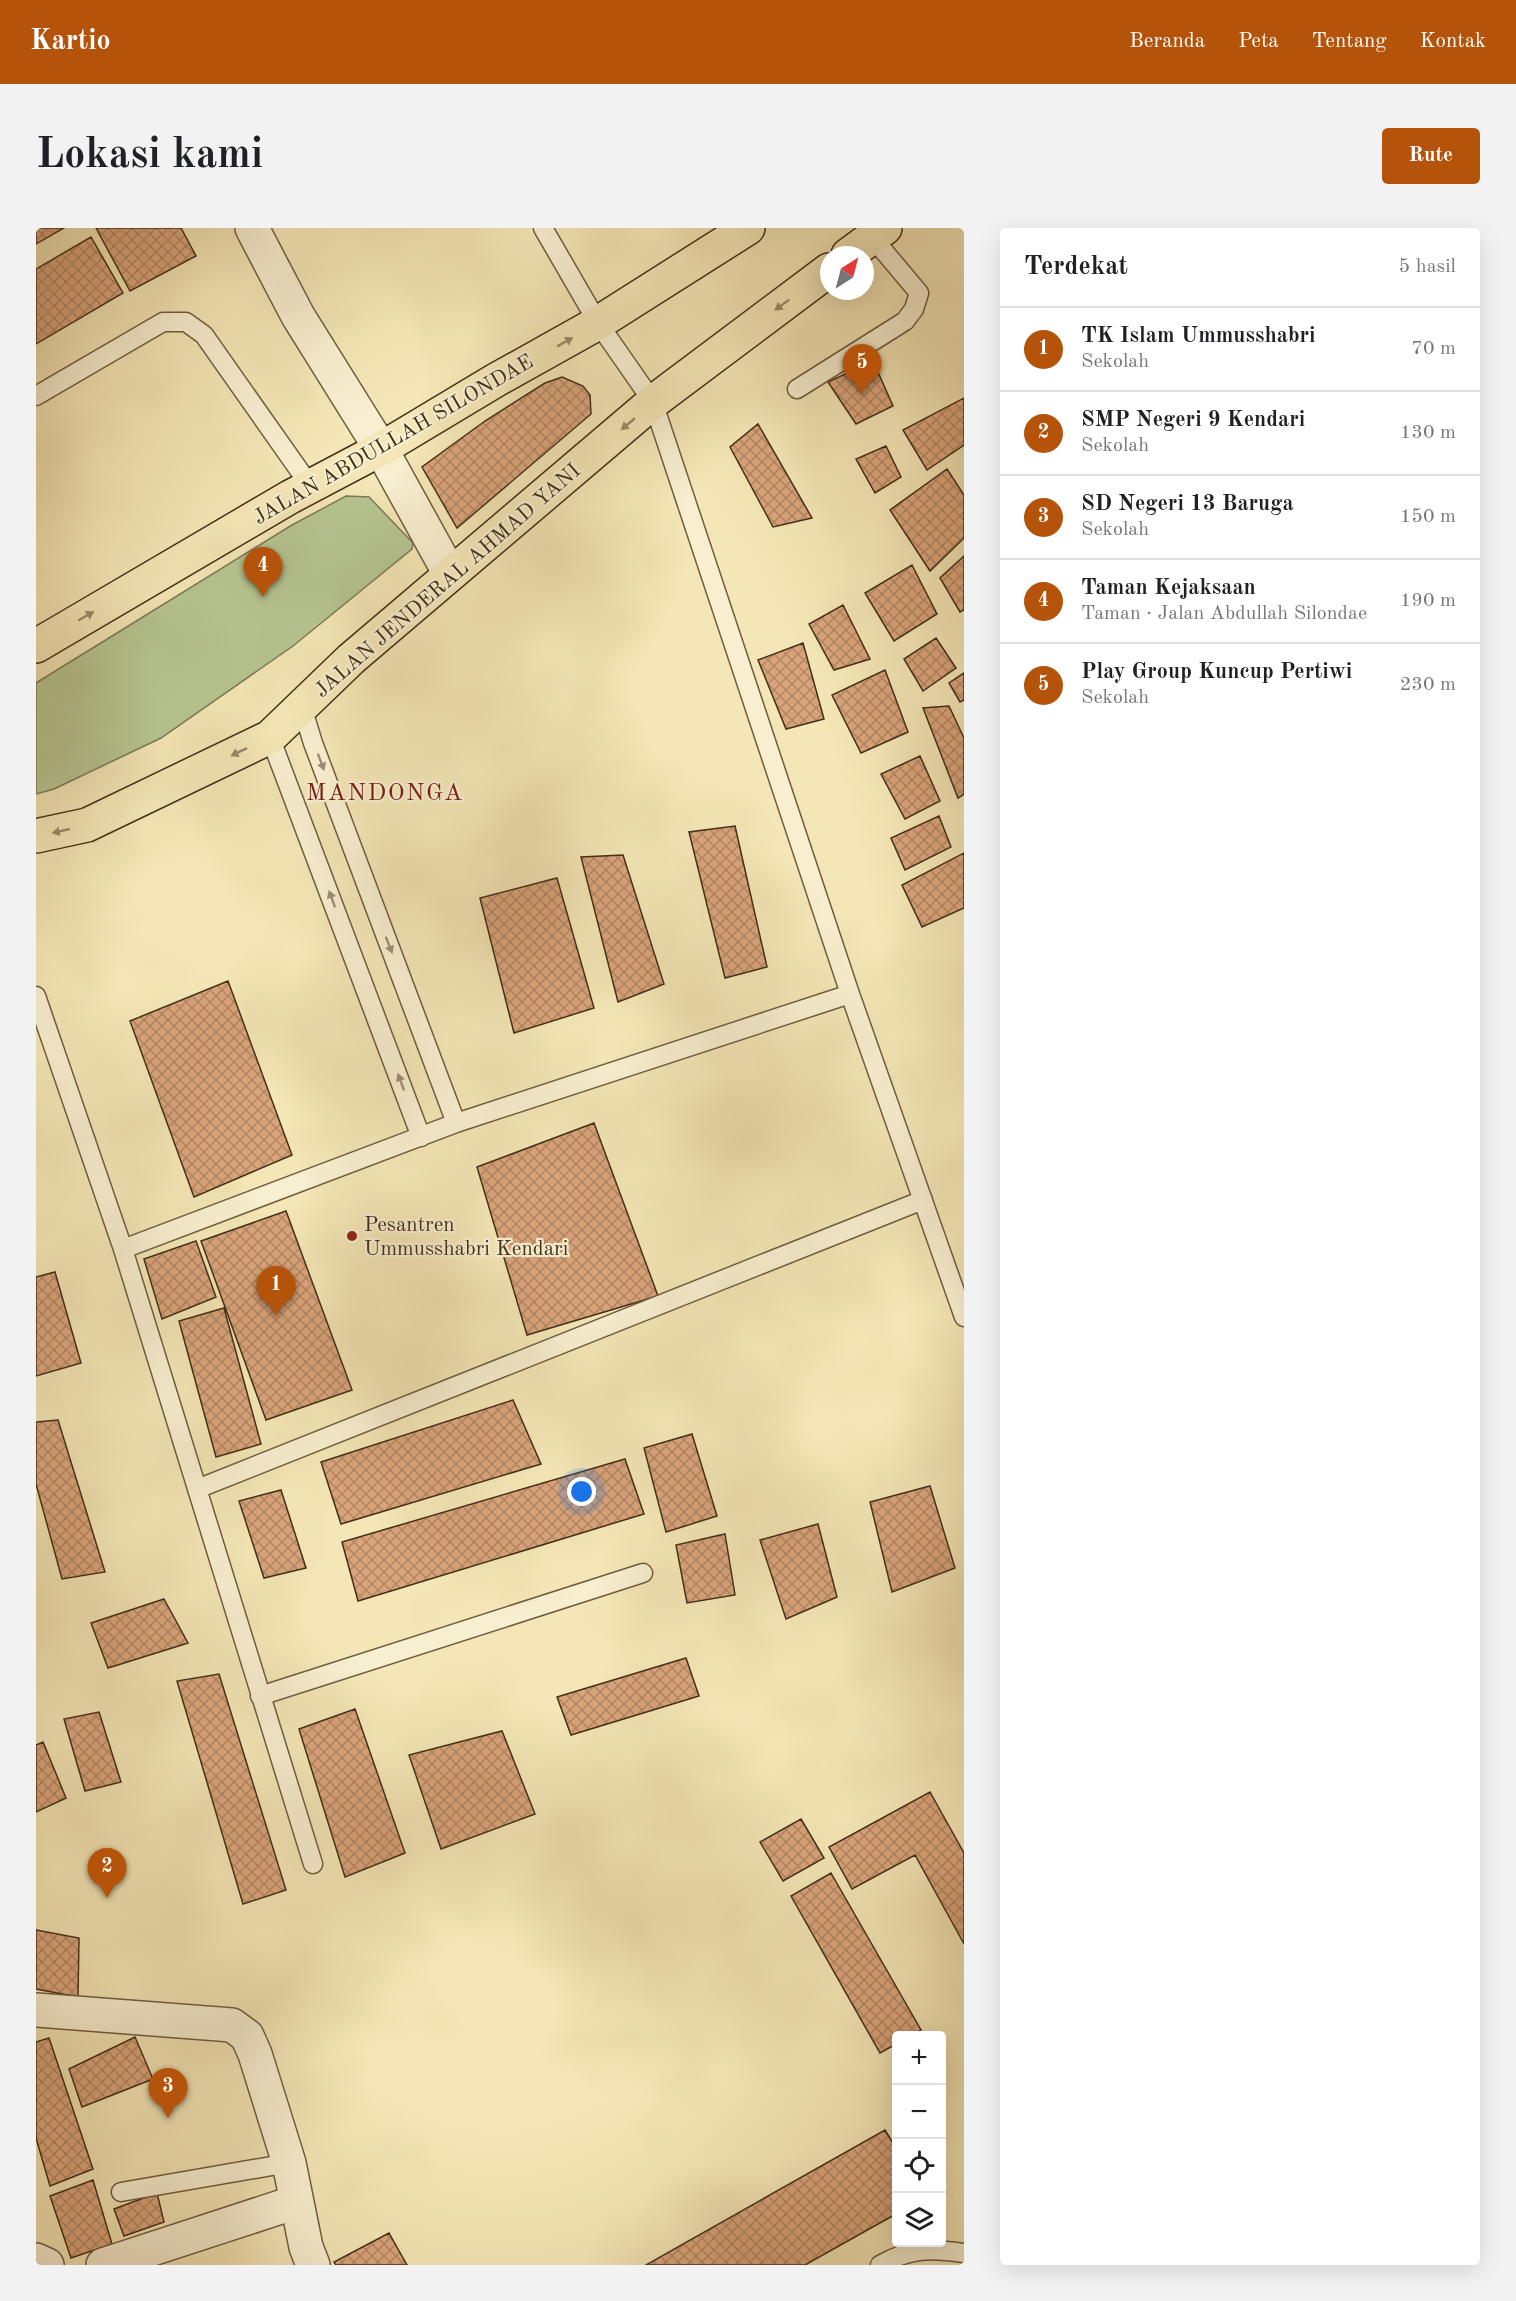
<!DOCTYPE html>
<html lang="id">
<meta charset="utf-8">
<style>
body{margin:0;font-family:"Old Standard TT",serif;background:#f2f2f2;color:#202124}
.controls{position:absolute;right:18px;bottom:18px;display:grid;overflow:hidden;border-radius:6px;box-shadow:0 6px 24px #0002}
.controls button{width:54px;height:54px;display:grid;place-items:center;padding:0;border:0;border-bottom:2px solid #e0e0e0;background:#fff;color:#202124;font:30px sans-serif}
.compass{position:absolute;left:784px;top:18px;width:54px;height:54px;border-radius:50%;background:#fff;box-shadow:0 6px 24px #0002;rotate:36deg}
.you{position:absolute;left:546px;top:1264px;width:21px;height:21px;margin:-15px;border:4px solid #fff;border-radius:50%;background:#1a73e8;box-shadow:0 0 0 9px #1a73e833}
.badge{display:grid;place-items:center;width:39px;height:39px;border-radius:50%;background:#b45309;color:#fff;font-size:20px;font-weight:700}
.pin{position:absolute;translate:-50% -50px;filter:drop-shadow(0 2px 3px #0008)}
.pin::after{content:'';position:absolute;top:32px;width:21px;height:18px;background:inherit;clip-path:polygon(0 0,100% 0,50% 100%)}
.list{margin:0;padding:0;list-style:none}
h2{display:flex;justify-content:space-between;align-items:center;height:78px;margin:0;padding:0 24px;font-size:26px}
h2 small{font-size:20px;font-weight:400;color:#757577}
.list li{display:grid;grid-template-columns:39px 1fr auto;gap:18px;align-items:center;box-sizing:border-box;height:84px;padding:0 24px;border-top:2px solid #e0e0e0}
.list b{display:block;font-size:22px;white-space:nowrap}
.list p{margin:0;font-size:20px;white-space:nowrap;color:#757577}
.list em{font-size:20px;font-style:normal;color:#757577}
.icon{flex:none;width:33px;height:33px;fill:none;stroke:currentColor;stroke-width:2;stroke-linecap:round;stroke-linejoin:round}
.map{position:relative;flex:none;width:928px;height:2037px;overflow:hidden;border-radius:6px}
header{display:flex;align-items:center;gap:36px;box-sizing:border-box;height:84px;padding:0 30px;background:#b45309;color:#fff}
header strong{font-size:28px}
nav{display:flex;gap:33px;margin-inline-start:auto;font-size:21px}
.intro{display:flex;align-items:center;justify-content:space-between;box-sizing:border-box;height:144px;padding:0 36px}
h1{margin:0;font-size:42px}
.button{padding:15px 27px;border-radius:6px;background:#b45309;color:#fff;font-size:21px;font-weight:700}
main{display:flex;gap:36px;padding:0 36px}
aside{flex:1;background:#fff;border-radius:6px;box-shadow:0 6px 24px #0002}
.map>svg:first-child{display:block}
.green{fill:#b6c692;stroke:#7c7a54;stroke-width:1.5}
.building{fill:url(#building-cross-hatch);stroke:#412f17;stroke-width:1.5}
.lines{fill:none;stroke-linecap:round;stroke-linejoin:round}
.service-casing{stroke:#6e5d3f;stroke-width:21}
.minor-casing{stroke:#6e5d3f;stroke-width:36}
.trunk-casing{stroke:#412f17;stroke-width:36}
.service{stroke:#f8efd0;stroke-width:18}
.minor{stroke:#f8efd0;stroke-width:33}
.trunk{stroke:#f4e6b6;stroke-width:33}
.oneway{fill:#9a8a66}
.oneway2{fill:#9c8f74}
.poi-dot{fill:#8f2418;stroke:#f8efd0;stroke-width:2}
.labels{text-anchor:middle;stroke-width:4.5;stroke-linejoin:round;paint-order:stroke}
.street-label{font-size:21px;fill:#412f17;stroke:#f8efd0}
.poi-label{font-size:21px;fill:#412f17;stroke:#f8efd0;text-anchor:start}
.quarter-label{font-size:24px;letter-spacing:1.5px;fill:#7a1f14;stroke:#f8efd0}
</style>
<header>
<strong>Kartio</strong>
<nav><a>Beranda</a><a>Peta</a><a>Tentang</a><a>Kontak</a></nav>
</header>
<div class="intro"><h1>Lokasi kami</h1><a class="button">Rute</a></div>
<main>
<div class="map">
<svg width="928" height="2037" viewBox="0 0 928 2037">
<defs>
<pattern id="building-cross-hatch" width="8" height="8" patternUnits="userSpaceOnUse" patternTransform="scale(1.5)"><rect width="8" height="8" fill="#daa47a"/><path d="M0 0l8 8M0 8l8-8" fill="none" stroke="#b28663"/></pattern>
</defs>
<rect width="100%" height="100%" fill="#f4e6b6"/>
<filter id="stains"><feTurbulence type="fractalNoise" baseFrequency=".00333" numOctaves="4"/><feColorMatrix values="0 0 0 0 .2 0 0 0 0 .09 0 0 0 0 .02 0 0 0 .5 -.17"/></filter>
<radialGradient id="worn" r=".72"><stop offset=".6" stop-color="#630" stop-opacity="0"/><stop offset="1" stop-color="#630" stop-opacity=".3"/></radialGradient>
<!-- green -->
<path class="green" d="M310,268L333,269L377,315L376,321L257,418L125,510L18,561L0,566V455L256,297Z"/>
<!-- building -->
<path class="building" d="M0,0H28L0,16Z
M60,0H145L160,28L94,63Z
M55,9L87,65L0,116V41Z
M837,133L857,178L820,196L792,154Z
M526,149L547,158L554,167L555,186L421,300L386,239L449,193L509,155Z
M928,170V217L891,242L867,202Z
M722,196L776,290L737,299L694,219Z
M850,218L865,249L839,265L820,231Z
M911,241L928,267V310L894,343L854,282Z
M928,328V382L924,384L904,350Z
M876,337L901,386L858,413L829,365Z
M807,377L834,431L798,442L773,396Z
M900,410L920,440L887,463L868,431Z
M767,415L788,491L750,501L722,432Z
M849,442L872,504L825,525L796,467Z
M928,445V472L924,474L913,455Z
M913,478L928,510V566L922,570L887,480Z
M884,528L904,573L869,591L845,546Z
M903,588L915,619L869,642L855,610Z
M699,598L731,739L689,750L653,604Z
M928,625V680L886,699L866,657Z
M587,627L628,756L582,774L545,629Z
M521,650L558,780L478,805L444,670Z
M192,753L256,927L158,969L94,793Z
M558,895L622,1068L491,1107L441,939Z
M250,983L316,1162L230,1192L165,1013Z
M160,1013L180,1069L126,1091L108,1031Z
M19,1044L45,1135L0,1148V1049Z
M188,1080L225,1216L180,1229L143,1093Z
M477,1172L505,1236L305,1296L285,1234Z
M22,1192L69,1344L26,1351L0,1256V1194Z
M656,1206L681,1288L630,1304L608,1220Z
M589,1231L608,1286L322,1373L306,1314Z
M894,1258L919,1340L856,1364L834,1274Z
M245,1262L270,1340L228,1350L203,1273Z
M782,1296L801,1369L750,1391L724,1312Z
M689,1306L699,1367L651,1375L640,1317Z
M128,1371L152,1415L72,1440L55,1395Z
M650,1430L663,1468L535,1507L521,1469Z
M183,1446L250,1662L207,1676L141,1453Z
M319,1481L369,1625L309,1649L263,1501Z
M63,1484L85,1554L49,1563L28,1491Z
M466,1503L499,1586L405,1621L373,1527Z
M7,1514L30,1570L0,1584V1517Z
M894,1564L928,1625V1716L879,1627L816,1661L793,1619Z
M765,1591L788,1630L747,1653L724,1614Z
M795,1645L885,1802L875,1808H860V1816L844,1825L755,1668Z
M0,1702L43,1710L42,1769L0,1761Z
M99,1809L117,1851L46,1879L33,1841Z
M13,1810L57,1941L14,1958L0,1910V1814Z
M849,1902L860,1920V1986L769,2037H610Z
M57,1952L76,2016L35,2030L14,1968Z
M121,1965L128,1994L88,2008L78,1981Z
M353,2005L371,2037H300L298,2034Z"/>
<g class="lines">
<defs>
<path id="service" d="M507,0L562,95L617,174L814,766L928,1089
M761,161L869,93L878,81L883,65L836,9
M0,168L127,94H150L168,107L275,259
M266,479L277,515L420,895
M234,509L385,909
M0,768L87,1021L420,895L814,766
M87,1021L277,1636
M161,1261L887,972
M224,1468L607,1345
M85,1964L253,1935
M844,2037C874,2020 894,2020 928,2025"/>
<path id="minor" d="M216,0L262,88L345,221L414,346
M0,1782L196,1797L211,1808L219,1826L253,1935L270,2019L277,2037
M0,2032L11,2037
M67,2037L260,1974"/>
<path id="trunk" d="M812,27L849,0
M0,418L254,269L345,221L460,152L562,95L712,0
M0,608L51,597L234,509L315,431L617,174L793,42"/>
</defs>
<!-- service casing -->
<use href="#service" class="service-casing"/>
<!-- minor casing -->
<use href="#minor" class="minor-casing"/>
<!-- trunk casing -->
<use href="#trunk" class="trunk-casing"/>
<!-- service -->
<use href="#service" class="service"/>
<!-- minor -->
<use href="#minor" class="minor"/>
<!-- trunk -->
<use href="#trunk" class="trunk"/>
</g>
<!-- one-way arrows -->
<defs><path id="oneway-solid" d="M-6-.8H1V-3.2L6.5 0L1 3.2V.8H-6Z" transform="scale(1.5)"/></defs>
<g class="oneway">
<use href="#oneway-solid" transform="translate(746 77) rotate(143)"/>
<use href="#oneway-solid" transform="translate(529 114) rotate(-29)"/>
<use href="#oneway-solid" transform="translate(592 196) rotate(140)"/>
<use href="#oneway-solid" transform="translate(50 388) rotate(-30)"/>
<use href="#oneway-solid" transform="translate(203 524) rotate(154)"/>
<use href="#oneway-solid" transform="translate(25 603) rotate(167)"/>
</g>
<g class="oneway2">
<use href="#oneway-solid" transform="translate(285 534) rotate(69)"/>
<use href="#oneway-solid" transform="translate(296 671) rotate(-110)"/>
<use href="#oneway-solid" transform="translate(353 717) rotate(69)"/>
<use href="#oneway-solid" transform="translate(365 854) rotate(-110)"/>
</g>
<!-- markers -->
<circle class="poi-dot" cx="316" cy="1008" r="6"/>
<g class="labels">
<!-- street labels -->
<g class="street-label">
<text transform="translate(357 211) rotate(-30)" y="7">JALAN ABDULLAH SILONDAE</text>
<text transform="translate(411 352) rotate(-41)" y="7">JALAN JENDERAL AHMAD YANI</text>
</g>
<!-- poi labels -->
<g class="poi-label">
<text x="328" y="1003">Pesantren<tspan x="328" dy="24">Ummusshabri Kendari</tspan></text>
</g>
<!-- quarter labels -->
<g class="quarter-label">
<text x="349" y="572">MANDONGA</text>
</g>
</g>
<rect width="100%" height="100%" filter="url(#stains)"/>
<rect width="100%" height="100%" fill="url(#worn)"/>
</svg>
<div class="controls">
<button>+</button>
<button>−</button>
<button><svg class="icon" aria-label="locate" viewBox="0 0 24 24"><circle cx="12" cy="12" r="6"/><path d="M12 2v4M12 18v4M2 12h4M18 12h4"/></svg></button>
<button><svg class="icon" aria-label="layers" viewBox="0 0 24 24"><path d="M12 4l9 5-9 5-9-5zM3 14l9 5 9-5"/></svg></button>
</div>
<svg class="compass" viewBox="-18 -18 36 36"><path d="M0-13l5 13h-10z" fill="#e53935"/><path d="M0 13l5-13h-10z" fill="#757577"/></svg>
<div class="you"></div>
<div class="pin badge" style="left:240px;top:1088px">1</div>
<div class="pin badge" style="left:71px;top:1670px">2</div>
<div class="pin badge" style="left:132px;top:1890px">3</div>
<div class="pin badge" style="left:227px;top:369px">4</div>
<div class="pin badge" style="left:826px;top:166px">5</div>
</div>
<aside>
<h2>Terdekat<small>5 hasil</small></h2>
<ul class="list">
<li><span class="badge">1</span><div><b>TK Islam Ummusshabri</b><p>Sekolah</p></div><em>70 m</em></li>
<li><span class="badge">2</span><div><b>SMP Negeri 9 Kendari</b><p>Sekolah</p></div><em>130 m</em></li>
<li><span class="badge">3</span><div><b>SD Negeri 13 Baruga</b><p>Sekolah</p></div><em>150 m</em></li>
<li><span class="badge">4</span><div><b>Taman Kejaksaan</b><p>Taman · Jalan Abdullah Silondae</p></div><em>190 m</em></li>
<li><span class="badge">5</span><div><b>Play Group Kuncup Pertiwi</b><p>Sekolah</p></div><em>230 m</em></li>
</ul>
</aside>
</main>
